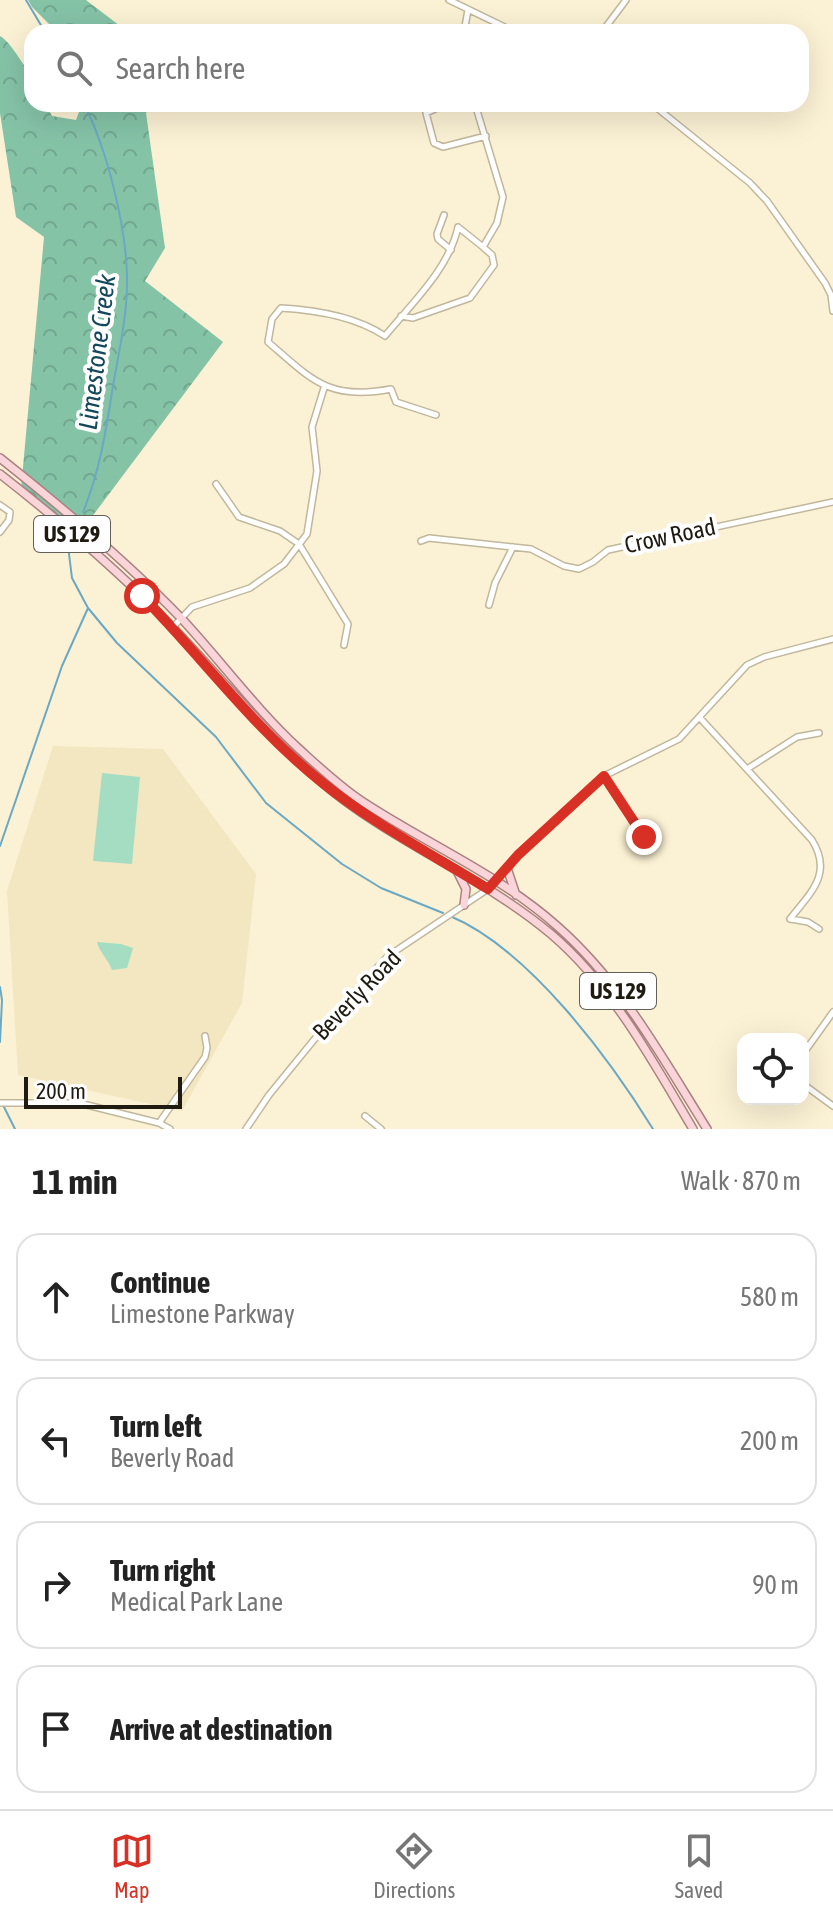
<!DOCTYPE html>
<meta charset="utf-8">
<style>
body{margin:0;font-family:"Asap Condensed",sans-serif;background:#f6f6f6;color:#222}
.controls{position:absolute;right:24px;bottom:24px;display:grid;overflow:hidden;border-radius:16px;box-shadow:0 8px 32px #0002}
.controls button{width:72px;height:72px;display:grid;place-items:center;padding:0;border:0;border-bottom:2px solid #e0e0e0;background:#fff;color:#222;font:40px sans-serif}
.scale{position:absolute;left:24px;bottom:20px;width:158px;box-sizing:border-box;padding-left:8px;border:4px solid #1f1b11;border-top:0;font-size:22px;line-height:28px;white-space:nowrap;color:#1f1b11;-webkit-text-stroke:6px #fefefe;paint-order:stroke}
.stop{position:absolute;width:24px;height:24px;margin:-18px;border:6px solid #d93025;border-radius:50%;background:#fff}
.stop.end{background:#d93025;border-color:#fff;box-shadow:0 2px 8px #0008}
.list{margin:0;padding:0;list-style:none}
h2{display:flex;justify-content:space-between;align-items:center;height:104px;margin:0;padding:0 32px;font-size:34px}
h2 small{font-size:26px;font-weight:400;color:#767676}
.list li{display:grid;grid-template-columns:52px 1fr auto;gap:24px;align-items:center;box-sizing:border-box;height:128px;margin:0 16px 16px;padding:0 16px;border:2px solid #e0e0e0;border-radius:24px}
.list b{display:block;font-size:30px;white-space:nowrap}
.list p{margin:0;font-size:26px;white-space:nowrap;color:#767676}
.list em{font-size:26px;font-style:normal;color:#767676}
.icon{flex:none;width:44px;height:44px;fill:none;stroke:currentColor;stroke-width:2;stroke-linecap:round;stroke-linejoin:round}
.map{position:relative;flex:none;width:833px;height:1129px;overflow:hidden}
.search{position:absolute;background:#fff;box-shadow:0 8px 32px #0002;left:24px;right:24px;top:24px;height:88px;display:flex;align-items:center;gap:20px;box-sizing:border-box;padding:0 28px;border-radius:24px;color:#767676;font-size:30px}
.sheet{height:680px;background:#fff}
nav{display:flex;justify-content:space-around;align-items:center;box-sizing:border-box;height:112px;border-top:2px solid #e0e0e0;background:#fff;font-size:22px;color:#767676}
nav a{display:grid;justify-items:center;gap:4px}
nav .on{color:#d93025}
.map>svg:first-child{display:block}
.built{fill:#f3e7c2}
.green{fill:#a4ddc2}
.forest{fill:url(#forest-crowns)}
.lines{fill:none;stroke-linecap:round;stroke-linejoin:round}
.stream{stroke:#6aa8c4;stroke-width:2}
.minor-casing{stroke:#c1b79c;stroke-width:8}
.major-casing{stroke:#aa8282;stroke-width:10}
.minor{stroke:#fff;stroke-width:5}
.major{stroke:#f9d5d9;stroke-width:7}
.route{stroke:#d93025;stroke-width:10}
.labels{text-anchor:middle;stroke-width:8;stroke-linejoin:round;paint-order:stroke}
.shield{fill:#fefefe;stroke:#625f58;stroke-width:2}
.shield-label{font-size:22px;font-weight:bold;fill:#1f1b11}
.street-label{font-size:24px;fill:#1f1b11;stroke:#fefefe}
.water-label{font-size:26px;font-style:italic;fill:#13475b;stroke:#fefefe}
</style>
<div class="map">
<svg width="833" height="1129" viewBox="0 0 833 1129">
<defs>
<pattern id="forest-crowns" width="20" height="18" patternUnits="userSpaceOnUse" patternTransform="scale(2)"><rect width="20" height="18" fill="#85c3a7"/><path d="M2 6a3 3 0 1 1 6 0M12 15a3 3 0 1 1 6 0" fill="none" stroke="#72a78f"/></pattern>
</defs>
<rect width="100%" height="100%" fill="#fbf1d4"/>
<!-- built -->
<path class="built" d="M53,746L163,749L256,874L242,1003L182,1111L18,1075L7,891Z"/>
<!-- green -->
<path class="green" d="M102,773L140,777L132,864L93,861Z
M97,942L121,944L133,948L127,968L112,970C108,959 100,953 97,942Z"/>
<!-- forest -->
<path class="forest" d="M28,0H86L128,32H57L32,7Z
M0,36C11,42 22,64 32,76V104H46L52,116L76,120L82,104H153L146,113L165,248L145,281L223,342L79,534L21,489L44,237L16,217L0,113Z"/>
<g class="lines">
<!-- stream -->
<path class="stream" d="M26,0L45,32
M83,512C100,471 106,430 113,386C119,351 128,313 127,276C126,226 107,149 84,104
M71,541L69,554L72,578L88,608L117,643L216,737L266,803L342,864L381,888L443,913
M0,846L62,666L88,608
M450,916C529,949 609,1058 653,1129
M0,987L2,1000L0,1042
M4,1107L15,1129"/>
<defs>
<path id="minor" d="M449,0L515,32
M464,32L468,10
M602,32L626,0
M446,104L426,113L434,143L443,147L486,136
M652,104L750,183L767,201L825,283L831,295L833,311
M444,215L437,234L438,239L451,250
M401,316L413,318L470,298L494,265L492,255L484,248
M436,415L396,402L391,389C329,401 312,380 268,342L272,319L281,308C316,310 355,316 385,336C411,304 449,269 458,227L483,247L497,223L503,197L475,104
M216,484L239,517L280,531L299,544L348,624L344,645
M0,505L10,512L9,520L0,532
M421,541L429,538L531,549L564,566L579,569L593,562L608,550L833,502
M489,605L495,583L513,547
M173,627L192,607L250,588L284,564L307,534L317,471L312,427L324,388
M700,718L812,840C833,874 811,892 790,919
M747,769L797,737L819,733
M604,776L644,837
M791,919L808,922L819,929
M803,1054L833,1012
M803,1084L833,1106
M0,1103H79L159,1123L170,1129
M365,1116L381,1129
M159,1123L205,1057L207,1048L205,1036
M246,1129L269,1095L344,1003L388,956L488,889L518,855L604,776L679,739L747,665L764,657L833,639"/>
<path id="major" d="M0,458C63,508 125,560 181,618C221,661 255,708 298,748C319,767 340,787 363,802C427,844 500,875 557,926C621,982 662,1057 707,1129
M0,474C60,521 120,571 172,627C221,678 265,733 319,780C389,841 480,874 551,934C613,987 652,1060 693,1129
M507,868L516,895
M458,873L466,889L464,905"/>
</defs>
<!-- minor casing -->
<use href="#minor" class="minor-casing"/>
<!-- major casing -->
<use href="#major" class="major-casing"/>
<!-- minor -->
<use href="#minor" class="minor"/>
<!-- major -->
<use href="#major" class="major"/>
</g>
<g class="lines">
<!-- route -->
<path class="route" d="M142,596C203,658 255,730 324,784C374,824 433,855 488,889L518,855L604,776L644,837"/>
</g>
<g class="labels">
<!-- shield labels -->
<g class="shield">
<rect x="34" y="516" width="76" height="36" rx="6"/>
<rect x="580" y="973" width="76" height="36" rx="6"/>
</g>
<g class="shield-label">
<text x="72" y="542">US 129</text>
<text x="618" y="999">US 129</text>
</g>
<!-- street labels -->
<g class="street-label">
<text transform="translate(670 536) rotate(-12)" y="8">Crow Road</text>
<text transform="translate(357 995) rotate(-46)" y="8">Beverly Road</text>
</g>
<!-- water labels -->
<g class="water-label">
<text transform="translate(97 352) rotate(-83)" y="9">Limestone Creek</text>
</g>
</g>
</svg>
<div class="controls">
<button><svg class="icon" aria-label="locate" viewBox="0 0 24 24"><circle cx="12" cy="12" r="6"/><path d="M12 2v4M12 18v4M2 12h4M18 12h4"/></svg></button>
</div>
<div class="scale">200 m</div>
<div class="stop" style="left:142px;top:596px"></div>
<div class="stop end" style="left:644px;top:837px"></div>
<div class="search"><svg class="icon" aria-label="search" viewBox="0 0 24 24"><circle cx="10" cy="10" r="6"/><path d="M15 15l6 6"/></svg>Search here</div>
</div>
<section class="sheet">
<h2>11 min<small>Walk · 870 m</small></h2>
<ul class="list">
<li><svg class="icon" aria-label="ahead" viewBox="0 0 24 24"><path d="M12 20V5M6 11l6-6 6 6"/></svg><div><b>Continue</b><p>Limestone Parkway</p></div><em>580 m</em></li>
<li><svg class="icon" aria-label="left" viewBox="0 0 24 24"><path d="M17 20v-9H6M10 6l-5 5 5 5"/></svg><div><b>Turn left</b><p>Beverly Road</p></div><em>200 m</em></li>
<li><svg class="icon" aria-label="right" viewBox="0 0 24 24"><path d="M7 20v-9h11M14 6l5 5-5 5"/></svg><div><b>Turn right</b><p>Medical Park Lane</p></div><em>90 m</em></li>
<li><svg class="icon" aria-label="arrive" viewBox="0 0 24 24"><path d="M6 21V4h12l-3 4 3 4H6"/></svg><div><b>Arrive at destination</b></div></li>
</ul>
</section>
<nav>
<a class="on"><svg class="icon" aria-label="map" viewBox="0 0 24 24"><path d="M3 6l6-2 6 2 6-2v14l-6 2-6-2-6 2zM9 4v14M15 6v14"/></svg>Map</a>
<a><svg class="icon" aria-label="directions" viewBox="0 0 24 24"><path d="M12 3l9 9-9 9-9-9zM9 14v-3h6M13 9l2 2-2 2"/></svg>Directions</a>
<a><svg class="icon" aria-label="saved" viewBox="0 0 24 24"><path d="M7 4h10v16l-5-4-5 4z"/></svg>Saved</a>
</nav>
